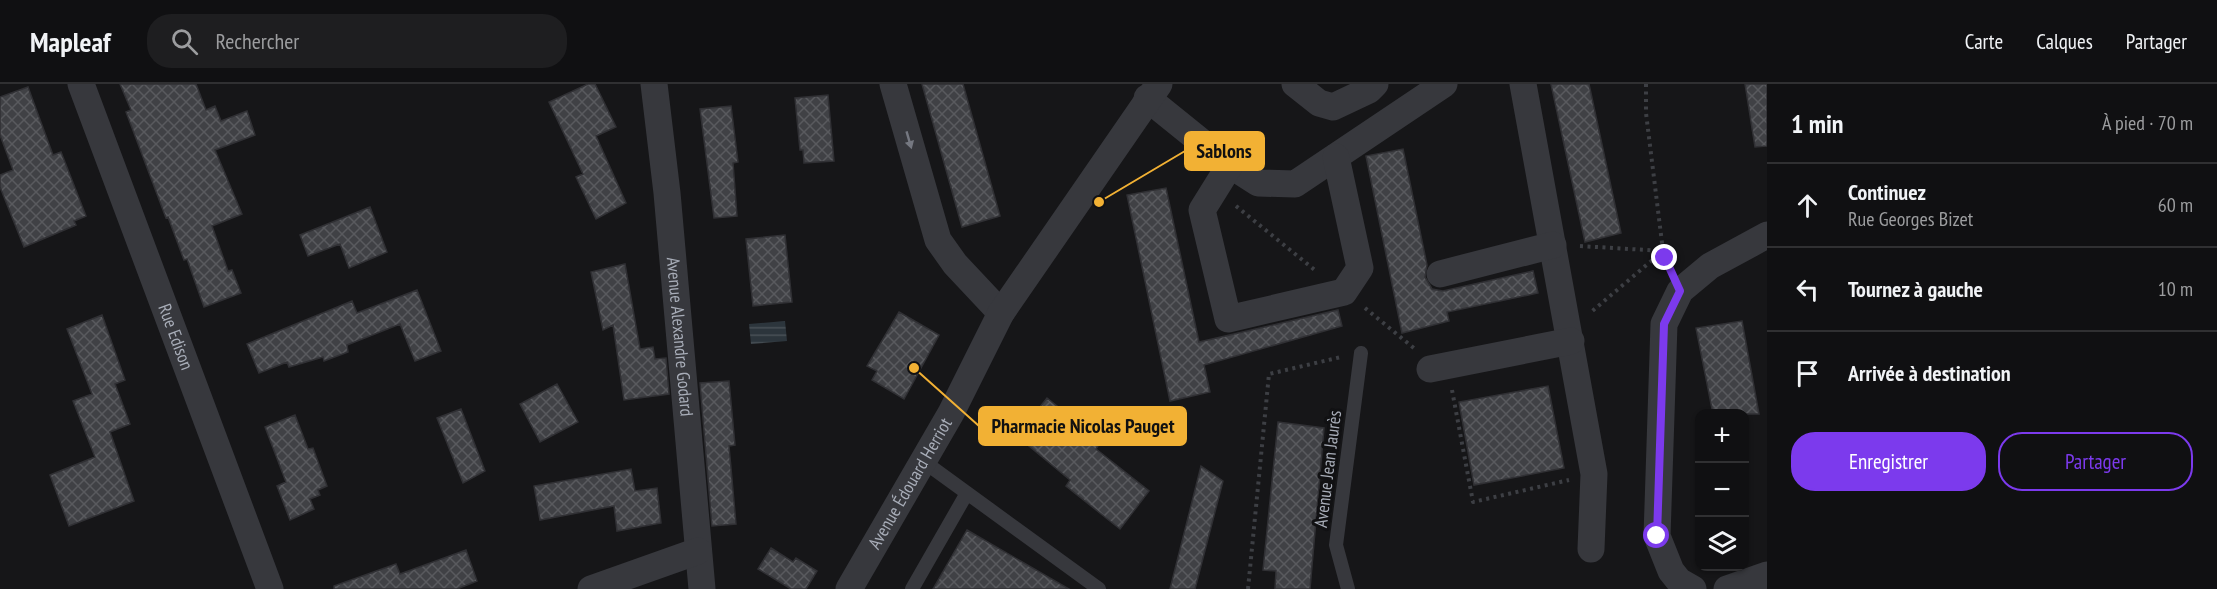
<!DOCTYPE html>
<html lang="fr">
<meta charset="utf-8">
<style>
body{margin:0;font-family:"PT Sans Narrow",sans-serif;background:#1e1e20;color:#f1f3f6}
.controls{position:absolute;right:18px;bottom:18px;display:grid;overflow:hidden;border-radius:12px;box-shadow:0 2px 4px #0004}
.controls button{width:54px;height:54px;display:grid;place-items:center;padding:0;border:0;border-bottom:2px solid #303032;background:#101012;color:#f1f3f6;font:30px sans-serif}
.stop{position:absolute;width:18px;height:18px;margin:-14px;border:4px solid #7c3aed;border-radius:50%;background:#fff}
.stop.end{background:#7c3aed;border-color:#fff;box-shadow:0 2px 6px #0008}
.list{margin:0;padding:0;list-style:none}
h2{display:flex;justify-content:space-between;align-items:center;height:78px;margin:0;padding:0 24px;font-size:26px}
h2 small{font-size:20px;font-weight:400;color:#9c9d9f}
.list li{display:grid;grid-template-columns:39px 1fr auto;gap:18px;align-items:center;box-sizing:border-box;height:84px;padding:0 24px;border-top:2px solid #303032}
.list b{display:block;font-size:22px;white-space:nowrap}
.list p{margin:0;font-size:20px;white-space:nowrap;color:#9c9d9f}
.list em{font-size:20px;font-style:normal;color:#9c9d9f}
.actions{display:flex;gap:12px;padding:18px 24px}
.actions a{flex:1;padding:14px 0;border:2px solid #7c3aed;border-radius:24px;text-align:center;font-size:21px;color:#7c3aed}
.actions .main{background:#7c3aed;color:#fff}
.icon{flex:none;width:33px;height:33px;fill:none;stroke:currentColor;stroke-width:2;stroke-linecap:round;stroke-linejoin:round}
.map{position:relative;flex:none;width:1767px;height:505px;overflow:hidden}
header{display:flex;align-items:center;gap:36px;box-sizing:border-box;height:84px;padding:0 30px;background:#101012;border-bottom:2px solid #303032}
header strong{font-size:28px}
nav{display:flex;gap:33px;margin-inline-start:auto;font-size:21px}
.search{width:420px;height:54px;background:#1e1e20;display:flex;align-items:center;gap:15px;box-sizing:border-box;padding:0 21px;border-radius:24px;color:#9c9d9f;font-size:22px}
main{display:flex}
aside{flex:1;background:#101012}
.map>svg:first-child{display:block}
.water{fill:url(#water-rules)}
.building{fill:url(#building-cross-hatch);stroke:#303034;stroke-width:1.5}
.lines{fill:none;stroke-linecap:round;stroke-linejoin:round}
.path{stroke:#3d3f44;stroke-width:4;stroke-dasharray:3 4.5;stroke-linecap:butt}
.lane{stroke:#37383d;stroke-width:14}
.street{stroke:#37383d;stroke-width:27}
.oneway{fill:#757881}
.route{stroke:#7c3aed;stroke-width:8}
.labels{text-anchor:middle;stroke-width:6;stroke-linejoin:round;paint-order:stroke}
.street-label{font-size:18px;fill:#a8adb8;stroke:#111113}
.leader{fill:none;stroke:#f2b134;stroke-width:2}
.callout-dot{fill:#f2b134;stroke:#111113;stroke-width:2}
.callout{fill:#f2b134;stroke:#f2b134;stroke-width:2}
.callout-label{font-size:20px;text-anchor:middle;font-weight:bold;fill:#111}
</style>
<header>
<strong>Mapleaf</strong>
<div class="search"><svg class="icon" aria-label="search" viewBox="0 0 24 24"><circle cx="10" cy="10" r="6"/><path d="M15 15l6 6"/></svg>Rechercher</div>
<nav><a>Carte</a><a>Calques</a><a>Partager</a></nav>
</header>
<main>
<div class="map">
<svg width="1767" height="505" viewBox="0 0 1767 505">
<defs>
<pattern id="water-rules" width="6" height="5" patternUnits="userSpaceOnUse" patternTransform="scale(1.5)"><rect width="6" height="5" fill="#2c353c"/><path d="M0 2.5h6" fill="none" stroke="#485056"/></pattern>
<pattern id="building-cross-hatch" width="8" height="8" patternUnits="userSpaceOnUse" patternTransform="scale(1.5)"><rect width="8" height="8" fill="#404145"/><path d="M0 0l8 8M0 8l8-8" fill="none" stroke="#595a5e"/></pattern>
</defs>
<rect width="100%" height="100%" fill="#161618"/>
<!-- water -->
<path class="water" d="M785,237L787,257L751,260L749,240Z"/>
<!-- building -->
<path class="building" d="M120,0H196L206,26L215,22L221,37L247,27L255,51L215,66L242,130L212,142L228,187L232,186L241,209L204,223L187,175L184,176L168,133L166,134L126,28L131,26Z
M588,0H595L616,43L596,52L626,119L596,135L576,93L583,90L549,18Z
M922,0H963L1000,132L962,143Z
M1551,0H1589L1621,149L1585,158Z
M1745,0H1767V62L1755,63Z
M28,3L53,71L61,68L86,132L74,137L76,141L24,163L0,103V91L13,86L0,51V13Z
M828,11L834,77L804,79L803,66H800L795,14Z
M731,22L738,78L733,79L737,132L714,134L700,25Z
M1403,65L1427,181L1425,193L1432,205L1443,207L1533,187L1538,209L1447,228L1449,237L1402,249L1366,72Z
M1166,104L1199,258L1338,226L1342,242L1204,281L1210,308L1170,317L1127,111Z
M370,123L387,168L349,184L340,160L308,172L300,151Z
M785,151L792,218L753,222L746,155Z
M625,180L640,265L653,263L655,275L666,274L669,310L624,316L613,241L603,246L591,188Z
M417,206L441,267L415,277L400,240L347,261L348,268L324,277L323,273L289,283L287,278L259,289L247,260L352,217L357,229Z
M899,228L939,251L904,315L872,296L877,287L867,282Z
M102,231L125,296L115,300L130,340L110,348L134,417L69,442L50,391L95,373L73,317L92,310L67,245Z
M1742,237L1759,330H1713L1696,244Z
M729,297L735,361L729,362L736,440L712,442L700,299Z
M557,300L578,338L540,358L520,320Z
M1548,302L1564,384L1474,401L1459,318Z
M1047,314L1101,357L1096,365L1149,407L1120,445L1066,402L1070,396L1017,352Z
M461,325L485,387L463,399L437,334Z
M295,331L308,365L313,364L327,402L318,406L320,411L310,415L314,425L290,436L277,402L286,398L265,343Z
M1278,338L1324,344L1310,505H1275L1276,487L1263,486Z
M1201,382L1223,397L1195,505H1170Z
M631,385L635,407L657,404L661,439L617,447L614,422L540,436L534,402Z
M967,446L1069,505H933Z
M771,464L793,478L796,474L817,487L806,505H791L758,485Z
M466,466L477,497L457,505H334V502L396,480L400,490Z"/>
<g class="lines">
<!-- path -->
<path class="path" d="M1646,0V29L1663,167L1669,183
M1236,122L1316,187
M1580,162L1663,167L1590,229
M1365,224L1415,265
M1452,306L1473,418L1569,396
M1248,505L1269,290L1341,273"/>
<!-- lane -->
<path class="lane" d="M923,377L1099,505
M912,505L967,409
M1348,505L1336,461L1361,269"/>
<!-- street -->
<g class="street">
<path id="s1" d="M81,0L270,505"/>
<path id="s2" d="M654,0L667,109L702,505"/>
<path d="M893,0L938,156L955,180L1001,229"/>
<path d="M1295,0L1319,19L1333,23L1369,6L1375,0"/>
<path d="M1523,0L1594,390L1591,465"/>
<path d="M1147,14L1230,81L1258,99L1295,100L1444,0"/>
<path d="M1230,81L1202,126L1228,235L1344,208L1360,184L1336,73"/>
<path d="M1440,190L1553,161"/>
<path d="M1430,285L1571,257"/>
<path d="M591,505L698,467"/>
<path id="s3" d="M849,505L951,329L1001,229L1159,0"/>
<path d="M1693,505L1679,497L1671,487L1657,452L1664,240L1680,207L1710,182L1767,151"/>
<path d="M1727,505L1767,491"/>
</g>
</g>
<!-- one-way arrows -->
<defs><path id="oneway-solid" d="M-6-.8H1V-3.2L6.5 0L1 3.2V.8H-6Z" transform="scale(1.5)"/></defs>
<use class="oneway" href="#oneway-solid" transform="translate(909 56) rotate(74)"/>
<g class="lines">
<!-- route -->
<path class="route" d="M1657,452L1664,240L1680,207L1665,174"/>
</g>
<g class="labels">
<!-- street labels -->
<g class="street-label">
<text dy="6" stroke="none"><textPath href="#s1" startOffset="270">Rue Edison</textPath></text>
<text dy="6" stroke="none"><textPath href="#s2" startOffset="254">Avenue Alexandre Godard</textPath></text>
<text transform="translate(1328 385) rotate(-83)" y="6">Avenue Jean Jaurès</text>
<text dy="6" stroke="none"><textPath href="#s3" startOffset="122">Avenue Édouard Herriot</textPath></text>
</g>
</g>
<!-- callouts -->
<path class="leader" d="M1099 118L1185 67M914 284L979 342"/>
<g class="callout-dot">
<circle cx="1099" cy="118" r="6"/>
<circle cx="914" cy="284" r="6"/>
</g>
<g class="callout">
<rect x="1185" y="48" width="79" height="38" rx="6"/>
<rect x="979" y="323" width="207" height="38" rx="6"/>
</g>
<g class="callout-label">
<text x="1224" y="74">Sablons</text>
<text x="1083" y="349">Pharmacie Nicolas Pauget</text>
</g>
</svg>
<div class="controls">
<button>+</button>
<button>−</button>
<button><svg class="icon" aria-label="layers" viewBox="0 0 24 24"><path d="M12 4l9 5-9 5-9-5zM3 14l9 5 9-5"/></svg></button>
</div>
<div class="stop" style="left:1657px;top:452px"></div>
<div class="stop end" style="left:1665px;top:174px"></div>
</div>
<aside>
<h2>1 min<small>À pied · 70 m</small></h2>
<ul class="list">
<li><svg class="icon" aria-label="ahead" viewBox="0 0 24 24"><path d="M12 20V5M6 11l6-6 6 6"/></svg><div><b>Continuez</b><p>Rue Georges Bizet</p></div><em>60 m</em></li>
<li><svg class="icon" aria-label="left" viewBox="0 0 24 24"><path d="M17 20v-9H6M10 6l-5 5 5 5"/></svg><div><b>Tournez à gauche</b></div><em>10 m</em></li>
<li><svg class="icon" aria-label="arrive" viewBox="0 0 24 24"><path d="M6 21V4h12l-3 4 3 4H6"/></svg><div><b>Arrivée à destination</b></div></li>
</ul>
<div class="actions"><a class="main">Enregistrer</a><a>Partager</a></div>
</aside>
</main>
